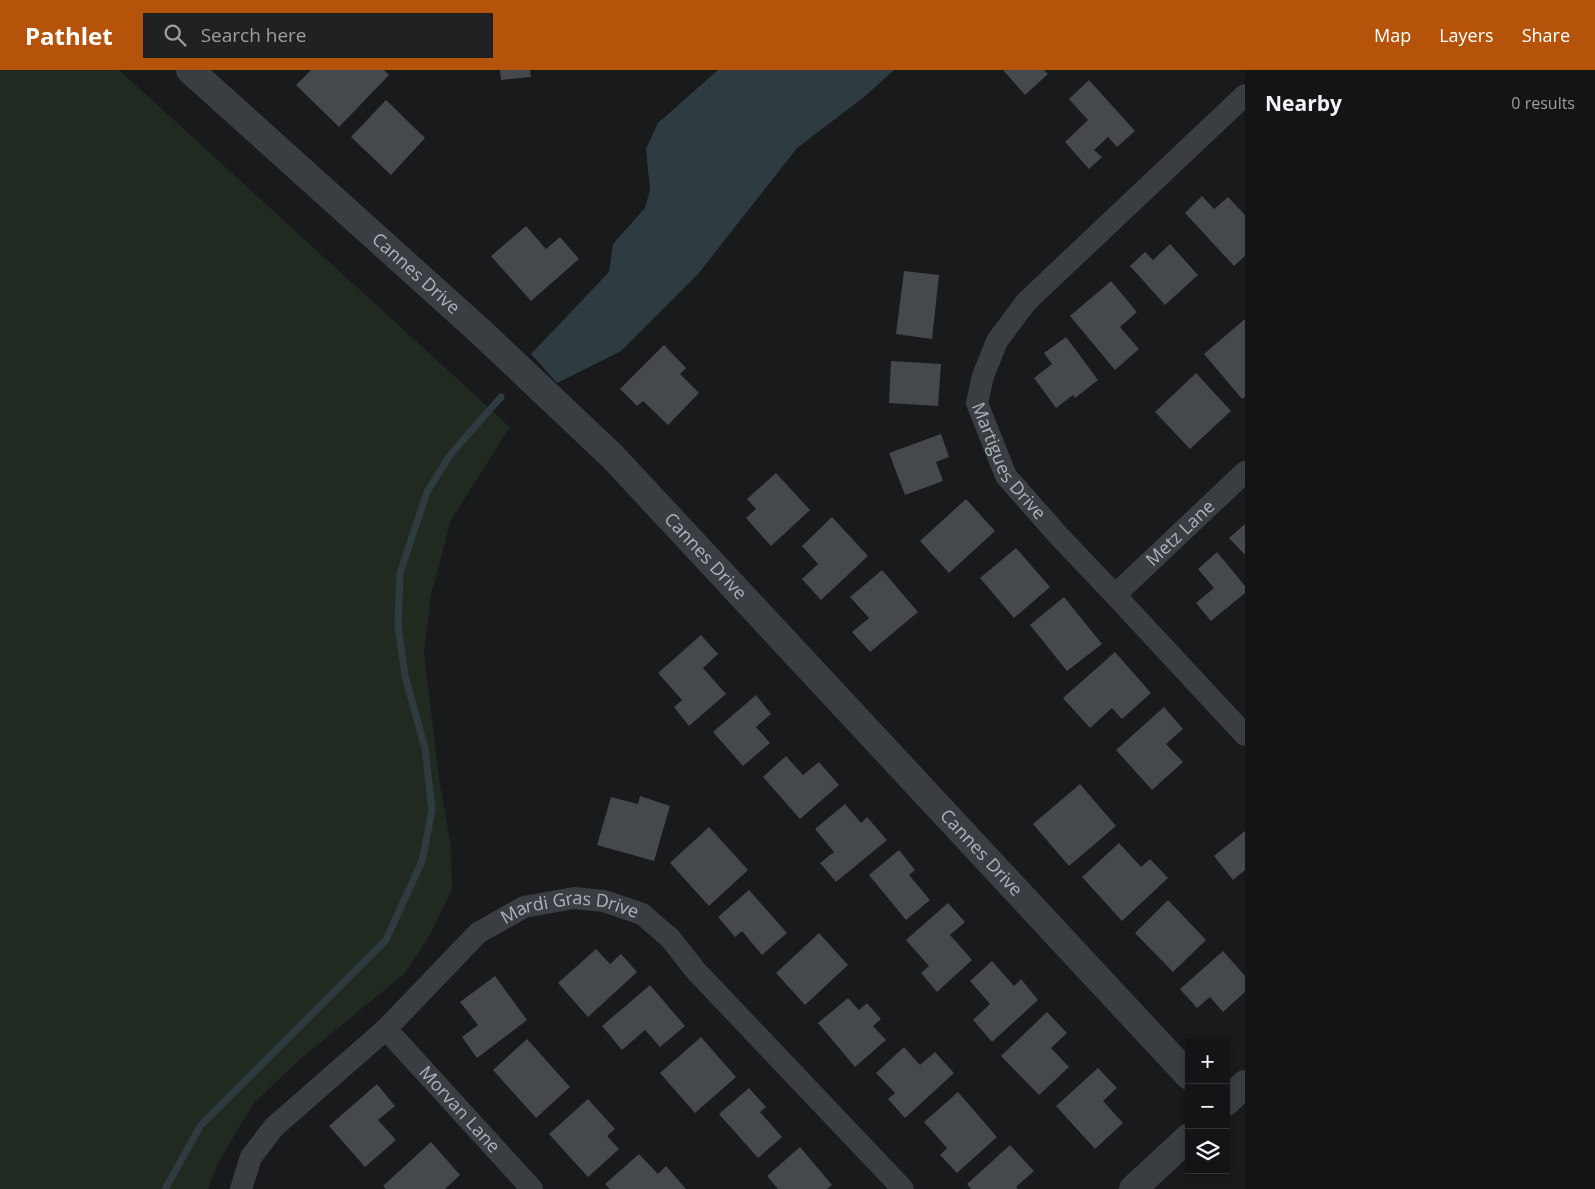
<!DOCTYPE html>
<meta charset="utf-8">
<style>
body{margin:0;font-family:"Open Sans",sans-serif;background:#202122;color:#f1f3f6}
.controls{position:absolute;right:15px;bottom:15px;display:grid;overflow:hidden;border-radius:0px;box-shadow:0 2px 8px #0003}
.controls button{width:45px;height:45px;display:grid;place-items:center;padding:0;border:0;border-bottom:1px solid #323334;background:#131415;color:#f1f3f6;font:25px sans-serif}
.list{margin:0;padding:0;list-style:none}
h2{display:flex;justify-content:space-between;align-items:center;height:65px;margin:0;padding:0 20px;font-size:21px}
h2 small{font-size:16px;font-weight:400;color:#9d9ea0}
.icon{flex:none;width:28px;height:28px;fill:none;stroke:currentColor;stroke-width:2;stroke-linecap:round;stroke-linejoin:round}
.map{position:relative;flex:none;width:1245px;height:1119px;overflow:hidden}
header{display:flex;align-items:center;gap:30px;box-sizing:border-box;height:70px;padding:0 25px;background:#b45309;color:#fff}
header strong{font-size:24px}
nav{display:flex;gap:28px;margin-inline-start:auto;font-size:18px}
.search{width:350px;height:45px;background:#202122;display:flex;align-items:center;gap:12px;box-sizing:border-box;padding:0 18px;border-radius:0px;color:#9d9ea0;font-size:19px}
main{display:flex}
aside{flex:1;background:#131415}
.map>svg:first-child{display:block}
.green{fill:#212a21}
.water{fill:#2e3c41}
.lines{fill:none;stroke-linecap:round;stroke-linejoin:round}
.stream{stroke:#2e3c41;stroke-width:7}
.building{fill:#45484c}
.minor{stroke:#3a3d41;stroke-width:22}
.tertiary{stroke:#3a3d41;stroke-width:28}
.labels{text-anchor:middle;stroke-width:4.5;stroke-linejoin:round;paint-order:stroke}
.street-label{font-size:18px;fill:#abb4bc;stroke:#141517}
</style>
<header>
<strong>Pathlet</strong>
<div class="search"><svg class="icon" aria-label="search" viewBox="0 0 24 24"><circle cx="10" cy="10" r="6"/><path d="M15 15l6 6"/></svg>Search here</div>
<nav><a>Map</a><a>Layers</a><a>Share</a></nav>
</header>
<main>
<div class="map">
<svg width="1245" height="1119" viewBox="0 0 1245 1119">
<rect width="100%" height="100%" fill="#191a1c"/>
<!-- green -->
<path class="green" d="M0,0H119L510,357L451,450L431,525L424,582L438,701L451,778L452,819L431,863L404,904L298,991L253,1034L219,1091L208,1119H0Z"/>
<!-- water -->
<path class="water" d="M718,0H894L864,27L797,78L698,204L621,281L557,313L531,284L609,202L613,174L645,138L650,120L646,79L658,53Z"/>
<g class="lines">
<!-- stream -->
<path class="stream" d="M165,1119L201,1055L386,870L422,791L432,740L425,678L405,606L398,555L400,503L427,422L450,385L501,327"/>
</g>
<!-- building -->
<path class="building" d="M311,0H384L389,5L339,57L296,15Z
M500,0H530L531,7L501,10Z
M1003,0H1044L1048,4L1025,25Z
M1089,10L1135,61L1117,77L1108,67L1094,80L1102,87L1089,99L1065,72L1088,50L1069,29Z
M386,30L425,68L391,105L351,67Z
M1202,126L1214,139L1228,127L1245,145V186L1234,196L1185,143Z
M526,156L546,179L560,167L579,189L531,231L491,186Z
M1170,174L1198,205L1165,235L1130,196L1145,182L1153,190Z
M904,201L939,205L932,269L896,264Z
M1111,211L1137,242L1120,257L1139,279L1115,300L1070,246Z
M1245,249V327L1242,329L1204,284Z
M1066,267L1098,310L1075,328L1073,325L1056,338L1034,308L1052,294L1044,283Z
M664,275L686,298L680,304L699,323L668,355L643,331L637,336L620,319Z
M891,291L941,294L938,336L889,333Z
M1196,303L1231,341L1190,379L1155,342Z
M941,364L949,387L936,392L943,411L905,425L889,383Z
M776,403L810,440L771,476L746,448L756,439L747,429Z
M966,429L995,461L949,503L920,471Z
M832,447L868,486L821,530L802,509L818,494L802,476Z
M1245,454V485L1229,468Z
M1016,478L1050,517L1014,548L980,508Z
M1217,482L1245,516V523L1211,551L1196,533L1214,518L1198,499Z
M882,500L918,542L870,582L852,562L869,548L850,527Z
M1064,527L1102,574L1067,601L1030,555Z
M701,565L718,584L703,598L726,624L689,656L674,637L682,630L658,603Z
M1115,582L1151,623L1122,649L1112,638L1090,658L1063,628Z
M756,625L771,644L756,657L770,673L743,696L713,662Z
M1164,637L1183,659L1166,674L1183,692L1152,720L1116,680Z
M786,686L803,705L819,692L839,715L800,749L763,707Z
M1080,714L1116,756L1069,796L1033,754Z
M640,726L670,736L654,791L597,775L611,727L638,734Z
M845,734L861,753L867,747L887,770L836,812L820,793L834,782L815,759Z
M709,757L748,800L709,836L670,793Z
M1245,761V800L1233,810L1214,786Z
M1119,773L1141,797L1150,789L1168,808L1122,851L1082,807Z
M899,780L915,800L909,805L930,830L906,850L869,805Z
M749,820L787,863L762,885L742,861L735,867L718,847Z
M1168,830L1206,870L1173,902L1135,863Z
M948,833L965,852L950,865L972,890L937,922L921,903L929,896L906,870Z
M819,863L848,895L805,935L776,903Z
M596,879L610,894L621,884L637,902L588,947L558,913Z
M1223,881L1245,906V922L1223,942L1210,927L1197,938L1180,919Z
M992,891L1014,916L1021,909L1038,930L992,972L973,950L990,934L970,911Z
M495,906L527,950L477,988L462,967L478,955L460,932Z
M650,915L685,956L660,977L645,960L622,980L602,956Z
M848,928L859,940L867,933L881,949L873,956L886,970L855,997L818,953Z
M1047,942L1067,963L1051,978L1069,997L1039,1025L1001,986Z
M701,967L736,1007L695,1043L660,1003Z
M527,969L570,1017L536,1048L493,1000Z
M904,977L920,995L935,982L954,1003L905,1048L888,1029L895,1023L876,1003Z
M1098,998L1117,1018L1103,1031L1123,1053L1095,1079L1056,1036Z
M377,1014L395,1036L378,1050L396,1070L365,1097L329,1056Z
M749,1018L766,1037L760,1042L782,1067L758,1088L719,1044Z
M958,1022L997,1067L957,1103L940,1085L947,1078L924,1052Z
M588,1029L615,1059L607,1066L619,1079L588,1107L549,1064Z
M431,1072L460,1105L445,1119H386L383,1116Z
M1010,1075L1034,1101L1016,1117L1018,1119H971L967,1114Z
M800,1077L832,1115L827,1119H778L767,1106Z
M639,1084L658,1104L666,1096L686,1119H610L605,1114Z"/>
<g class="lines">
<!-- minor -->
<g class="minor">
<path id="s1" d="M1245,25L1026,232L997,271L983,306L977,333L1006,406L1058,465L1115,525L1245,665"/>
<path id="s2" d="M1115,525L1245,402"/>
<path id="s3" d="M386,959L532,1119"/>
<path id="s4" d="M241,1119L251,1087L274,1057L386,959L478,863L524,837L574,828L604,831L642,844L670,868L696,901L903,1119"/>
</g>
<!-- tertiary -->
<g class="tertiary">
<path id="s5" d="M190,0L482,263L613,387L1189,1006"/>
<path d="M1226,1032L1245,1014"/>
<path d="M1133,1119L1189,1067"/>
</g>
</g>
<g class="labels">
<!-- street labels -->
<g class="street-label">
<text dy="6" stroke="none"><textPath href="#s5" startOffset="304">Cannes Drive</textPath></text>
<text dy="6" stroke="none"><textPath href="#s1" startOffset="482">Martigues Drive</textPath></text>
<text dy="6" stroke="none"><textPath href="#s2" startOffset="90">Metz Lane</textPath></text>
<text dy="6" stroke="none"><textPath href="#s5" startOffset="709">Cannes Drive</textPath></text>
<text dy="6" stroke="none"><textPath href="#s5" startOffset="1114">Cannes Drive</textPath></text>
<text dy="6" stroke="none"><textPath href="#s4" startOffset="452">Mardi Gras Drive</textPath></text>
<text dy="6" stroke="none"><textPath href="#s3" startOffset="109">Morvan Lane</textPath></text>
</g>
</g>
</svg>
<div class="controls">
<button>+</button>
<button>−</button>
<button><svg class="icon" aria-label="layers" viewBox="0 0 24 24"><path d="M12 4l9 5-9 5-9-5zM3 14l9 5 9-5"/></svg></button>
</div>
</div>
<aside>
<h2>Nearby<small>0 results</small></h2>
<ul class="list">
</ul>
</aside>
</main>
